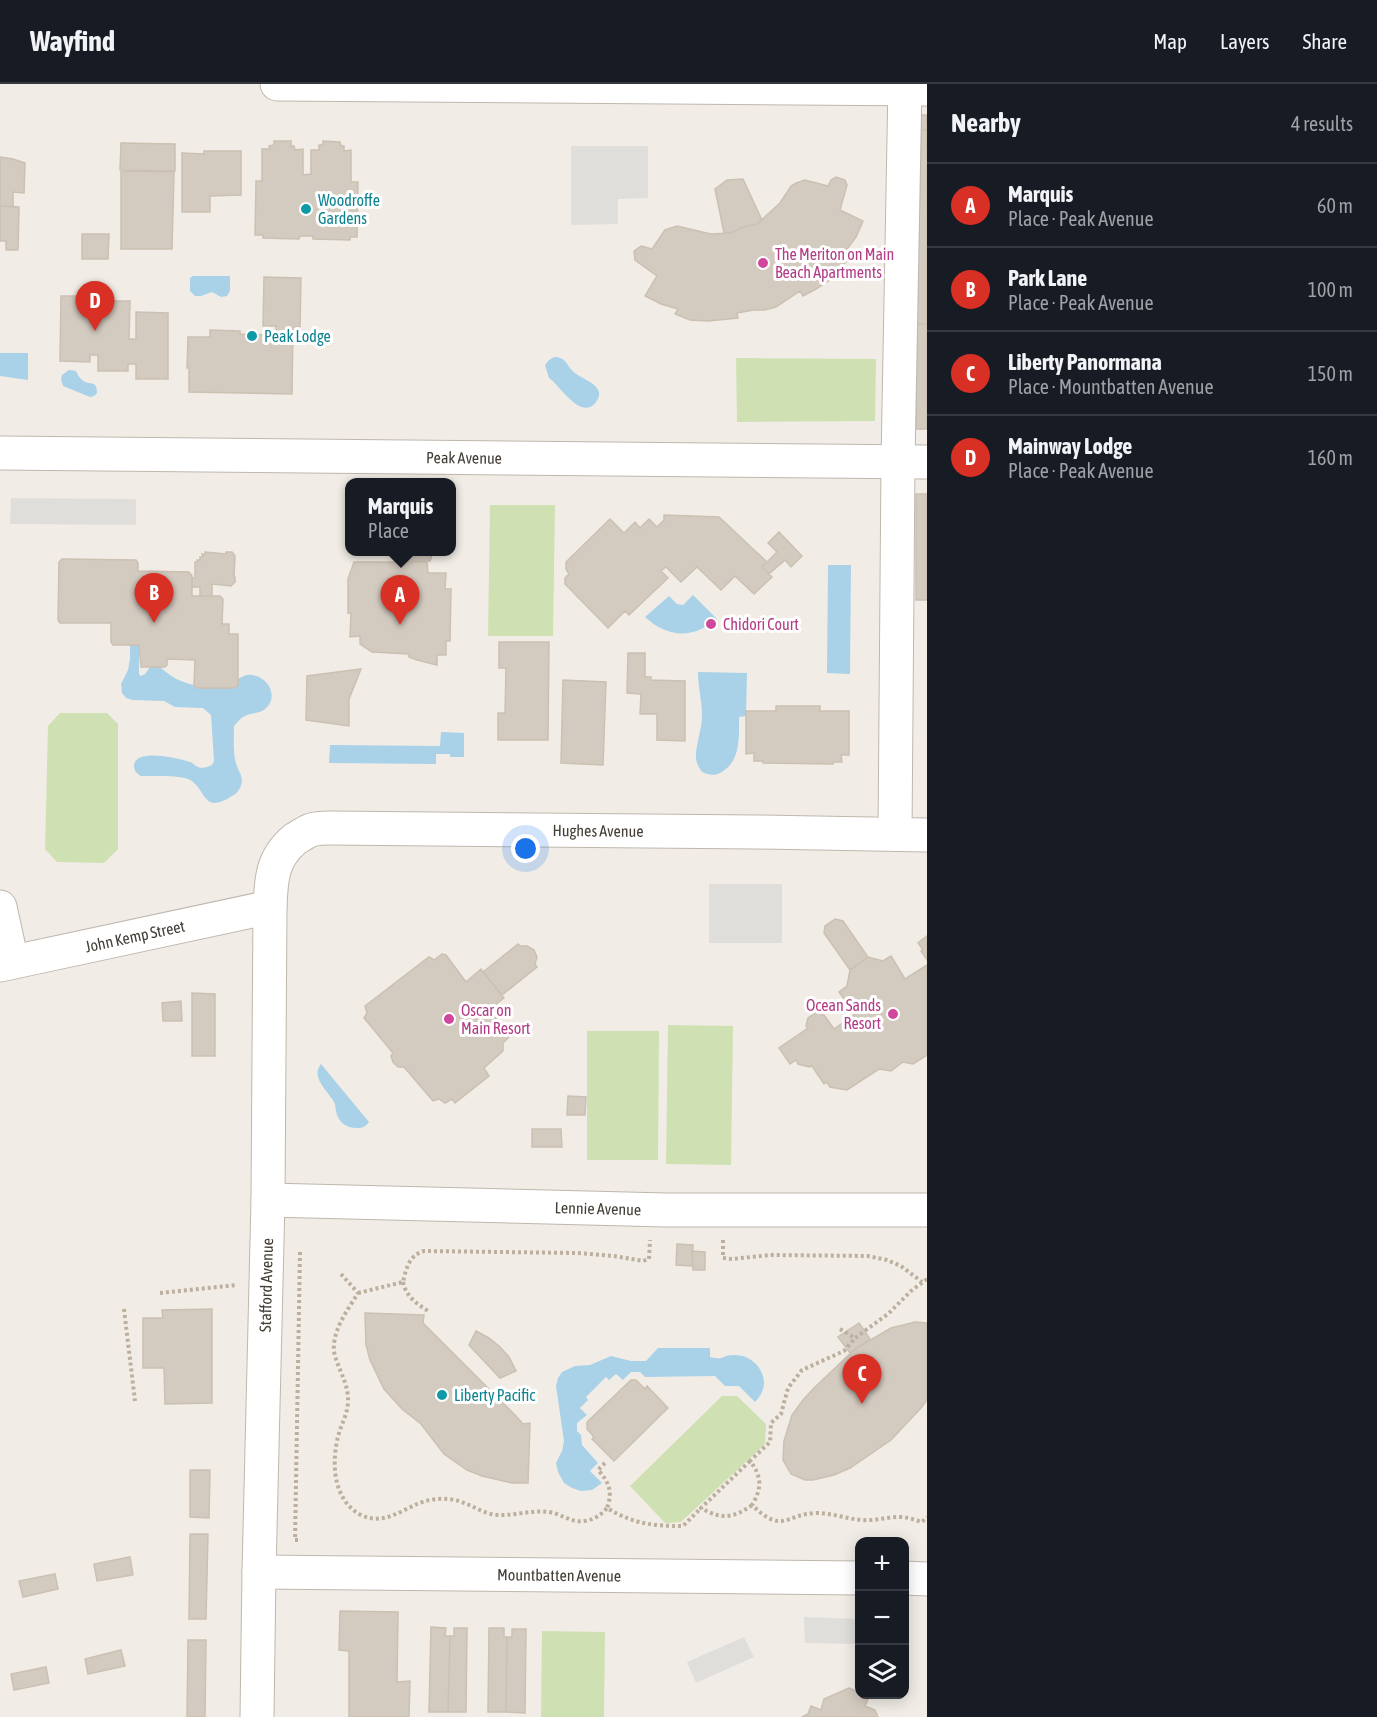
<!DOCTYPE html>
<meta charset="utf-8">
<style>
body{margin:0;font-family:"Asap Condensed",sans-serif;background:#242831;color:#f1f3f6}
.controls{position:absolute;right:18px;bottom:18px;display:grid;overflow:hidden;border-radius:12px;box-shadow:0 3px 15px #0003}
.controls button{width:54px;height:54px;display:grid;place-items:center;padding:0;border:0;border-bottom:2px solid #363941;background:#171b24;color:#f1f3f6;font:30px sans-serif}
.you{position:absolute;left:526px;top:765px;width:21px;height:21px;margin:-15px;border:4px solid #fff;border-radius:50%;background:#1a73e8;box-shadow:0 0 0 9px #1a73e833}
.badge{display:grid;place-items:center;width:39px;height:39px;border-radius:50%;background:#d93025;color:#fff;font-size:20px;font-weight:700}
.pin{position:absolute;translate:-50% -50px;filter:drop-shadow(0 2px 3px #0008)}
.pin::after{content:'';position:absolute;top:32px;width:21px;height:18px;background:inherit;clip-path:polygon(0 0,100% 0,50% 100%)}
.popup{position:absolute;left:345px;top:394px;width:111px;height:78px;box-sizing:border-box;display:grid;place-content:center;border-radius:12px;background:#171b24;filter:drop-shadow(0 2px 4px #0005);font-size:20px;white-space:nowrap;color:#9ea1a6}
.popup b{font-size:22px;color:#f1f3f6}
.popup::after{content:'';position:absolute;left:50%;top:100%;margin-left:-12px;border:12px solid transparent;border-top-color:#171b24}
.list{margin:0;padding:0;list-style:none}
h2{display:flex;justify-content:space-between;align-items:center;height:78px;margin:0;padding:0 24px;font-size:26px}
h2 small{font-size:20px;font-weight:400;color:#9ea1a6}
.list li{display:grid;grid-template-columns:39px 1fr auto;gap:18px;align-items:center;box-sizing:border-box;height:84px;padding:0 24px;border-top:2px solid #363941}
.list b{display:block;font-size:22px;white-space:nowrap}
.list p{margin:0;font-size:20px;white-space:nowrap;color:#9ea1a6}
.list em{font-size:20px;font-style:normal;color:#9ea1a6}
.icon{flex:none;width:33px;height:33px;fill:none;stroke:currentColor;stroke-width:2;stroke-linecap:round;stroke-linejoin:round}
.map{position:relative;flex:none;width:927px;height:1633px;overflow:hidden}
header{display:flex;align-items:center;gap:36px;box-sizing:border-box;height:84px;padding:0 30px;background:#171b24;border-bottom:2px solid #363941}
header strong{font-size:28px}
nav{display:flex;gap:33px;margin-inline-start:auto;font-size:21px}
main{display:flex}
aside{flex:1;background:#171b24}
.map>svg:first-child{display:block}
.green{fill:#cfe1b3}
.parking{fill:#e0dedb}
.water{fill:#a9d1e8}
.building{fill:#d4cbc0;stroke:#cbc0b1;stroke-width:1.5}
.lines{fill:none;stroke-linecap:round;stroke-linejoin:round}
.minor-casing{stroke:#bfb7ad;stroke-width:35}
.path{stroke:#bcaf9d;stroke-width:4;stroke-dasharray:3 3;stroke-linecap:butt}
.minor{stroke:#fff;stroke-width:33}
.culture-dot{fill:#0f9aa8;stroke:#fff;stroke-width:2}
.hotel-dot{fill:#d1479c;stroke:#fff;stroke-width:2}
.labels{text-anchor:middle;stroke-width:6;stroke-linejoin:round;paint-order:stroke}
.culture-label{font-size:16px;fill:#0d838f;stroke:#fff;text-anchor:start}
.hotel-label{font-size:16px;fill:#b23c85;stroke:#fff;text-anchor:start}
.street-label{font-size:16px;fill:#433e36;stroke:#fff}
</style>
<header>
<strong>Wayfind</strong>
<nav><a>Map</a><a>Layers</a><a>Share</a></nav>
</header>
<main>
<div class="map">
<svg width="927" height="1633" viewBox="0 0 927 1633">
<rect width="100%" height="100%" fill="#f1ede6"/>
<!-- green -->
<path class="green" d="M736,274L876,275L875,337L737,338Z
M490,421H555L553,552H488Z
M60,629H107L118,640V765L104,779L57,778L45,765L48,642Z
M668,941L733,942L731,1081L666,1080Z
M587,947H659L658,1076H587Z
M722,1312H737L766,1340L765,1360L681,1438L665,1439L630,1402Z
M542,1547L605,1548L604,1633H541Z"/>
<!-- parking -->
<path class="parking" d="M571,62H648V114L618,115V140L571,141Z
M11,414L136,415V441L10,440Z
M709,800H782V859H709Z
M804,1533L859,1535V1560L805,1559Z
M744,1553L754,1573L696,1599L687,1578Z"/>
<!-- water -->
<path class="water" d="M193,192H230V207L227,212L221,213L212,208L201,212H195L190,207V194Z
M0,269H28V296L0,292Z
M554,273C567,273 566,282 575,289C583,296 608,302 596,318C581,338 560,301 549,294L545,281L549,276Z
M69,286L76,287C77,290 79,293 81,295C88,303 97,294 97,309L94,312L90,313L63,302L61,295L62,291Z
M828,481H851L850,590L827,589Z
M693,511L717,535C693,555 668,554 645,533L669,512L677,520L683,521Z
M130,561H139V590L141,592L145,590L150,583H160C171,593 180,598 194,601L196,604H235L238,601V595C240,594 245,591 247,591C261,589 277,604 270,619C264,630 254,628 245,632C240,634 238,638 234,642C234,653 233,664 235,675C236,683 242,690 242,697C241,704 238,709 232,712C201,732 207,703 188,695C179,691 152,692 141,692C136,689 134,687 134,681C136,664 179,674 190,678C193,679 195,682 198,683C203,685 207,683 212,681L214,677L211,631L203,624L175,623L164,617L133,616L126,614L122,609L121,600L128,586L130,575Z
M698,588L747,589L746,632L739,633C739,653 741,678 720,689C714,692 709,691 702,688C699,684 697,680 696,675C695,663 702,645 702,632C702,617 698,603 698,588Z
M441,648L464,649V673H450V670H436V680L329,679L330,661L440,662Z
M321,980L369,1038C365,1043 363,1044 357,1044C346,1044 338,1038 336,1027C335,1023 336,1022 334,1018C328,1007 310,993 321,980Z
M658,1264H710V1273C725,1277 722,1271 733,1271C747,1270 759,1279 763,1292C766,1302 762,1311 755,1318L739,1302H725L715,1292L645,1293L640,1288H631L623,1296L616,1290L609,1296L606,1293L586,1313L588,1316L580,1324L587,1331L577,1339V1347L581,1351L582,1361L598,1379L590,1387L602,1399L592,1406L581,1407L572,1404L564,1399L558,1388L556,1379L562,1367L564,1357L556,1302L558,1294L562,1288L575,1282L590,1281L611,1272L631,1277H646Z"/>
<!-- building -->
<path class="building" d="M921,31H927V46H921Z
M921,46H927V240H917Z
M274,57H291V62H294L295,66L303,65V91L311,90V66H319V61H323V57L340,58L341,62H344V67L351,66V98H358L357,153H350V156L313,155V152H300L299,155L263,154V151H255L256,97H262V65H270L269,62L274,61Z
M121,59L175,60V87L120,86Z
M204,67H241V111L210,112V128H182V69L204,70Z
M0,73L13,75L25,79L24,109L13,108V123L0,122Z
M121,87L174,88L172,165H121Z
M836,93L845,96L847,101L840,126L863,137L856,153L847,165L853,170L830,196L816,205L803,212L800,207L776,223L765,226H754L737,229L738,234L708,237L690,236L675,230L678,225L661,220L645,212L657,192L635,176L634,167L641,162L652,165L665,146L677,142L711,150L731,149L743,143L757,140L780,119L791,102L796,99L805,96L828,102L831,96Z
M743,95L762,136L757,140L743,143L731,149H724L715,105L727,96Z
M0,122L19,123L18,166H6V157H0Z
M82,150H109L108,175H82Z
M264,193L301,194L300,243H293L292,310L189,308V284H187L188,253H210V246L240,247V250L276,251V242H263Z
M61,212H90V239H98V217H130L129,255H136V228L168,229V295H136V280H128V287H98V271H90V278L60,277Z
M917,240H927V345H916Z
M916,410H927V516H916Z
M664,431L719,433L767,478L762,483L772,493L754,510L735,492L721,506L697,483L681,498L666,483L661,487L668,494L629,531L625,527L608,544L565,500V494L569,490L566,485V478L610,435L624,449L635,438L640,444L649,435L657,443L664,436Z
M779,448L802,472L791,483L785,476L769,490L762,483L777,468L768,459Z
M205,468L226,470V468H232L235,472L234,493H235V498L231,502L212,500V512H200V503H192V494H195V478H197V476H200V473H203L202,470L205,471Z
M399,468H433L430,477L401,478Z
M62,475L136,476L138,479V487L189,488L192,492V512H220L223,515L222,540H229V550H238V601L235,604H196L194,601L195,576L167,575V581L165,583H141L139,561H113L111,558V539H60L58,536L59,478Z
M354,478H427L428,489H446L445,505H451L450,557H446V571H437V581L417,576L409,573V570L372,568L360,560V552L350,553L351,529H348V495Z
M499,558H549L548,656H498V629H505L506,584H499Z
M628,569H645V593H651V596L685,597V657L657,656V630H640L641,610L627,609Z
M361,585L349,615V642L306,636L307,592Z
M563,596L606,598L603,681L561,679Z
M776,622H820V627H849V671H841L842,678H834L833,680L763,679V677H754V669L746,670V627H776Z
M835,835L843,837L868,873L850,886L824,849L825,842Z
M927,852V876L921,867L923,866L918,859Z
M518,860L520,862H527L534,866L537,873L535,880L537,883L502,911L483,888Z
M442,870L446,871L466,898L481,885L504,914L489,926L510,952L503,959V967L484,984L489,992L455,1019L452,1015L445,1019L439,1015L433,1017L404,983H398L393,978L391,972L393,969L364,934L367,929L365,922L429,873L434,876Z
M891,872L905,895L927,881V971L913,980L903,978L891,987L879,985L847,1006L830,1003L827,998L824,1000L812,982L809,983L798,980L796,976L790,980L779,964L808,944L806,942L808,934L817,928L824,931L834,945L855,930L839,908L847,902L850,886L868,873L883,877Z
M192,909L215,910V972H192Z
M181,917L182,937H163L162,919Z
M568,1012L586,1013L585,1031H567Z
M532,1045H561L562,1063H532Z
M677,1160L693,1161L692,1182L676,1181Z
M692,1167L705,1168V1186H693Z
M212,1225V1319L165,1320L164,1284H143V1234H163L162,1226Z
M365,1229L424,1231L423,1239L515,1331L523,1340L530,1339L528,1399H512L482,1392L467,1386L444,1370L421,1340L402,1325L384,1305L370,1276L366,1261Z
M915,1238L927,1239V1316L921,1324L891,1356L850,1384L834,1391L813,1396H805L791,1390L783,1376L784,1357L792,1331L803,1316L814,1304L855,1265L891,1244Z
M859,1239L870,1255L850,1269L838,1253Z
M476,1247L489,1254L500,1263L509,1273L516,1287L500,1294L469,1261Z
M631,1296H636L645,1305L647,1302L668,1324L614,1377L592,1355L594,1353L587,1345V1338Z
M190,1386H210L209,1434L190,1433Z
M190,1450H208L206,1535H189Z
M130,1473L133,1491L97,1497L94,1480Z
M55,1490L58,1505L23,1513L19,1497Z
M340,1527L398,1528L397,1598L410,1597L409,1633H349V1567L339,1566Z
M431,1543L446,1544L445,1552H450L448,1628H429Z
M454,1544H467L466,1628H448L450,1552H454Z
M489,1544H504V1553H507L506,1628H488Z
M512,1545H526L525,1629L506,1628L507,1553H512Z
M188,1556H206L205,1633H187Z
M121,1566L125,1582L88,1590L85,1575Z
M46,1583L49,1599L14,1606L11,1590Z
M849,1604L860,1609V1610L869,1613L865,1622L875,1626L878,1633H802L808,1630L811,1622L821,1626L824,1615Z"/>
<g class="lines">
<defs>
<g id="minor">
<path d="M277,0L925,5"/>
<path id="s1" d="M0,369L927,378"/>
<path d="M895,750L898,378L905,0"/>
<path d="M0,823L12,878"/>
<path id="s2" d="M0,881L270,823"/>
<path id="s3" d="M268,1116L666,1126H927"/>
<path id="s4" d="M259,1488L860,1494"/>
<path d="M904,1494L927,1495"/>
<path id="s5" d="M257,1633L259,1488L268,1116L270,823C271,795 272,774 295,755C300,752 306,748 311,746C317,744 324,744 330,744L757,748L927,751"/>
</g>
</defs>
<!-- minor casing -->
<use href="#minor" class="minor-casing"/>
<!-- path -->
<path class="path" d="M723,1156V1174L732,1175L770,1171L868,1172L887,1176L901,1182L922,1198
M341,1190L358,1209C348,1226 329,1250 335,1272C340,1289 349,1301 348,1319C347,1331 342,1339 339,1349C331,1376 332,1416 361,1431C382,1441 399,1428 417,1420C426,1416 438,1414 448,1415C464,1416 476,1426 491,1430C511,1434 530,1425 549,1428C562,1430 571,1439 584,1437C594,1436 601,1431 607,1424
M927,1195L911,1207L888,1230L855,1254L844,1267L802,1286L788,1304L781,1330L771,1339L770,1358L750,1377C762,1392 762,1405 752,1421C783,1451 785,1430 816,1429C832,1429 847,1435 862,1436C875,1437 887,1433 900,1433C908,1433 915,1436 922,1438L927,1433
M403,1198C406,1213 418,1221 430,1228
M160,1209L237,1201
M358,1209L403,1198C406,1185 409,1171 424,1167L578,1169L614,1172L643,1177L649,1175L650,1156
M124,1225L135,1317
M840,1245L855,1254
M750,1377L701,1424C721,1436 734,1434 752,1421
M605,1379L598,1386C609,1398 613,1408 607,1424C634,1440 652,1442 683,1442L701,1424
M298,1456H295L300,1167"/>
<!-- minor -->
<use href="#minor" class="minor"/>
</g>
<!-- markers -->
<g class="culture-dot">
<circle cx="306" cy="125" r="6"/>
<circle cx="252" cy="252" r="6"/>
<circle cx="442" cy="1311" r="6"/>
</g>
<g class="hotel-dot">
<circle cx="763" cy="179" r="6"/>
<circle cx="711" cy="540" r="6"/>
<circle cx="893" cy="930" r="6"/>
<circle cx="449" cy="935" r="6"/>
</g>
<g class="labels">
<!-- culture labels -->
<g class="culture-label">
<text x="318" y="122">Woodroffe<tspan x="318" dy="18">Gardens</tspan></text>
<text x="264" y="258">Peak Lodge</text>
<text x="454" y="1317">Liberty Pacific</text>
</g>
<!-- hotel labels -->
<g class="hotel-label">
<text x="775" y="176">The Meriton on Main<tspan x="775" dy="18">Beach Apartments</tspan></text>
<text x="723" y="546">Chidori Court</text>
<text x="881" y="927" text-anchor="end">Ocean Sands<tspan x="881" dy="18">Resort</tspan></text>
<text x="461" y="932">Oscar on<tspan x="461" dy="18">Main Resort</tspan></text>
</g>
<!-- street labels -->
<g class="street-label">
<text dy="6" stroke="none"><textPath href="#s1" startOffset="464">Peak Avenue</textPath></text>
<text dy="6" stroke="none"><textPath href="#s5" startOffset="1191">Hughes Avenue</textPath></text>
<text dy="6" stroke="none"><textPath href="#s2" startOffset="138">John Kemp Street</textPath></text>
<text dy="6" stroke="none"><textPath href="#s3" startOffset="330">Lennie Avenue</textPath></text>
<text dy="6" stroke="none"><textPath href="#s5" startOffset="432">Stafford Avenue</textPath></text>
<text dy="6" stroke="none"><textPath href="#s4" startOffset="300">Mountbatten Avenue</textPath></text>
</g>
</g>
</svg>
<div class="controls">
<button>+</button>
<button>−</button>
<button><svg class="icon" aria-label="layers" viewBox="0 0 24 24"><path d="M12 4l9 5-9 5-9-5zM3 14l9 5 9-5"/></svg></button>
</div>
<div class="you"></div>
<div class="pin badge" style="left:400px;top:541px">A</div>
<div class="popup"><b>Marquis</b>Place</div>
<div class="pin badge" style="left:154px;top:539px">B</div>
<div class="pin badge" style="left:862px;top:1320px">C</div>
<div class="pin badge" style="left:95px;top:247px">D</div>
</div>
<aside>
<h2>Nearby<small>4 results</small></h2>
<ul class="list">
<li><span class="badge">A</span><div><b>Marquis</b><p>Place · Peak Avenue</p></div><em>60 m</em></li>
<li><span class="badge">B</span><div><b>Park Lane</b><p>Place · Peak Avenue</p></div><em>100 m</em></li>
<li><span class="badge">C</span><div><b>Liberty Panormana</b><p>Place · Mountbatten Avenue</p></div><em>150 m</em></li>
<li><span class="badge">D</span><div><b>Mainway Lodge</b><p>Place · Peak Avenue</p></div><em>160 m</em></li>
</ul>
</aside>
</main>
